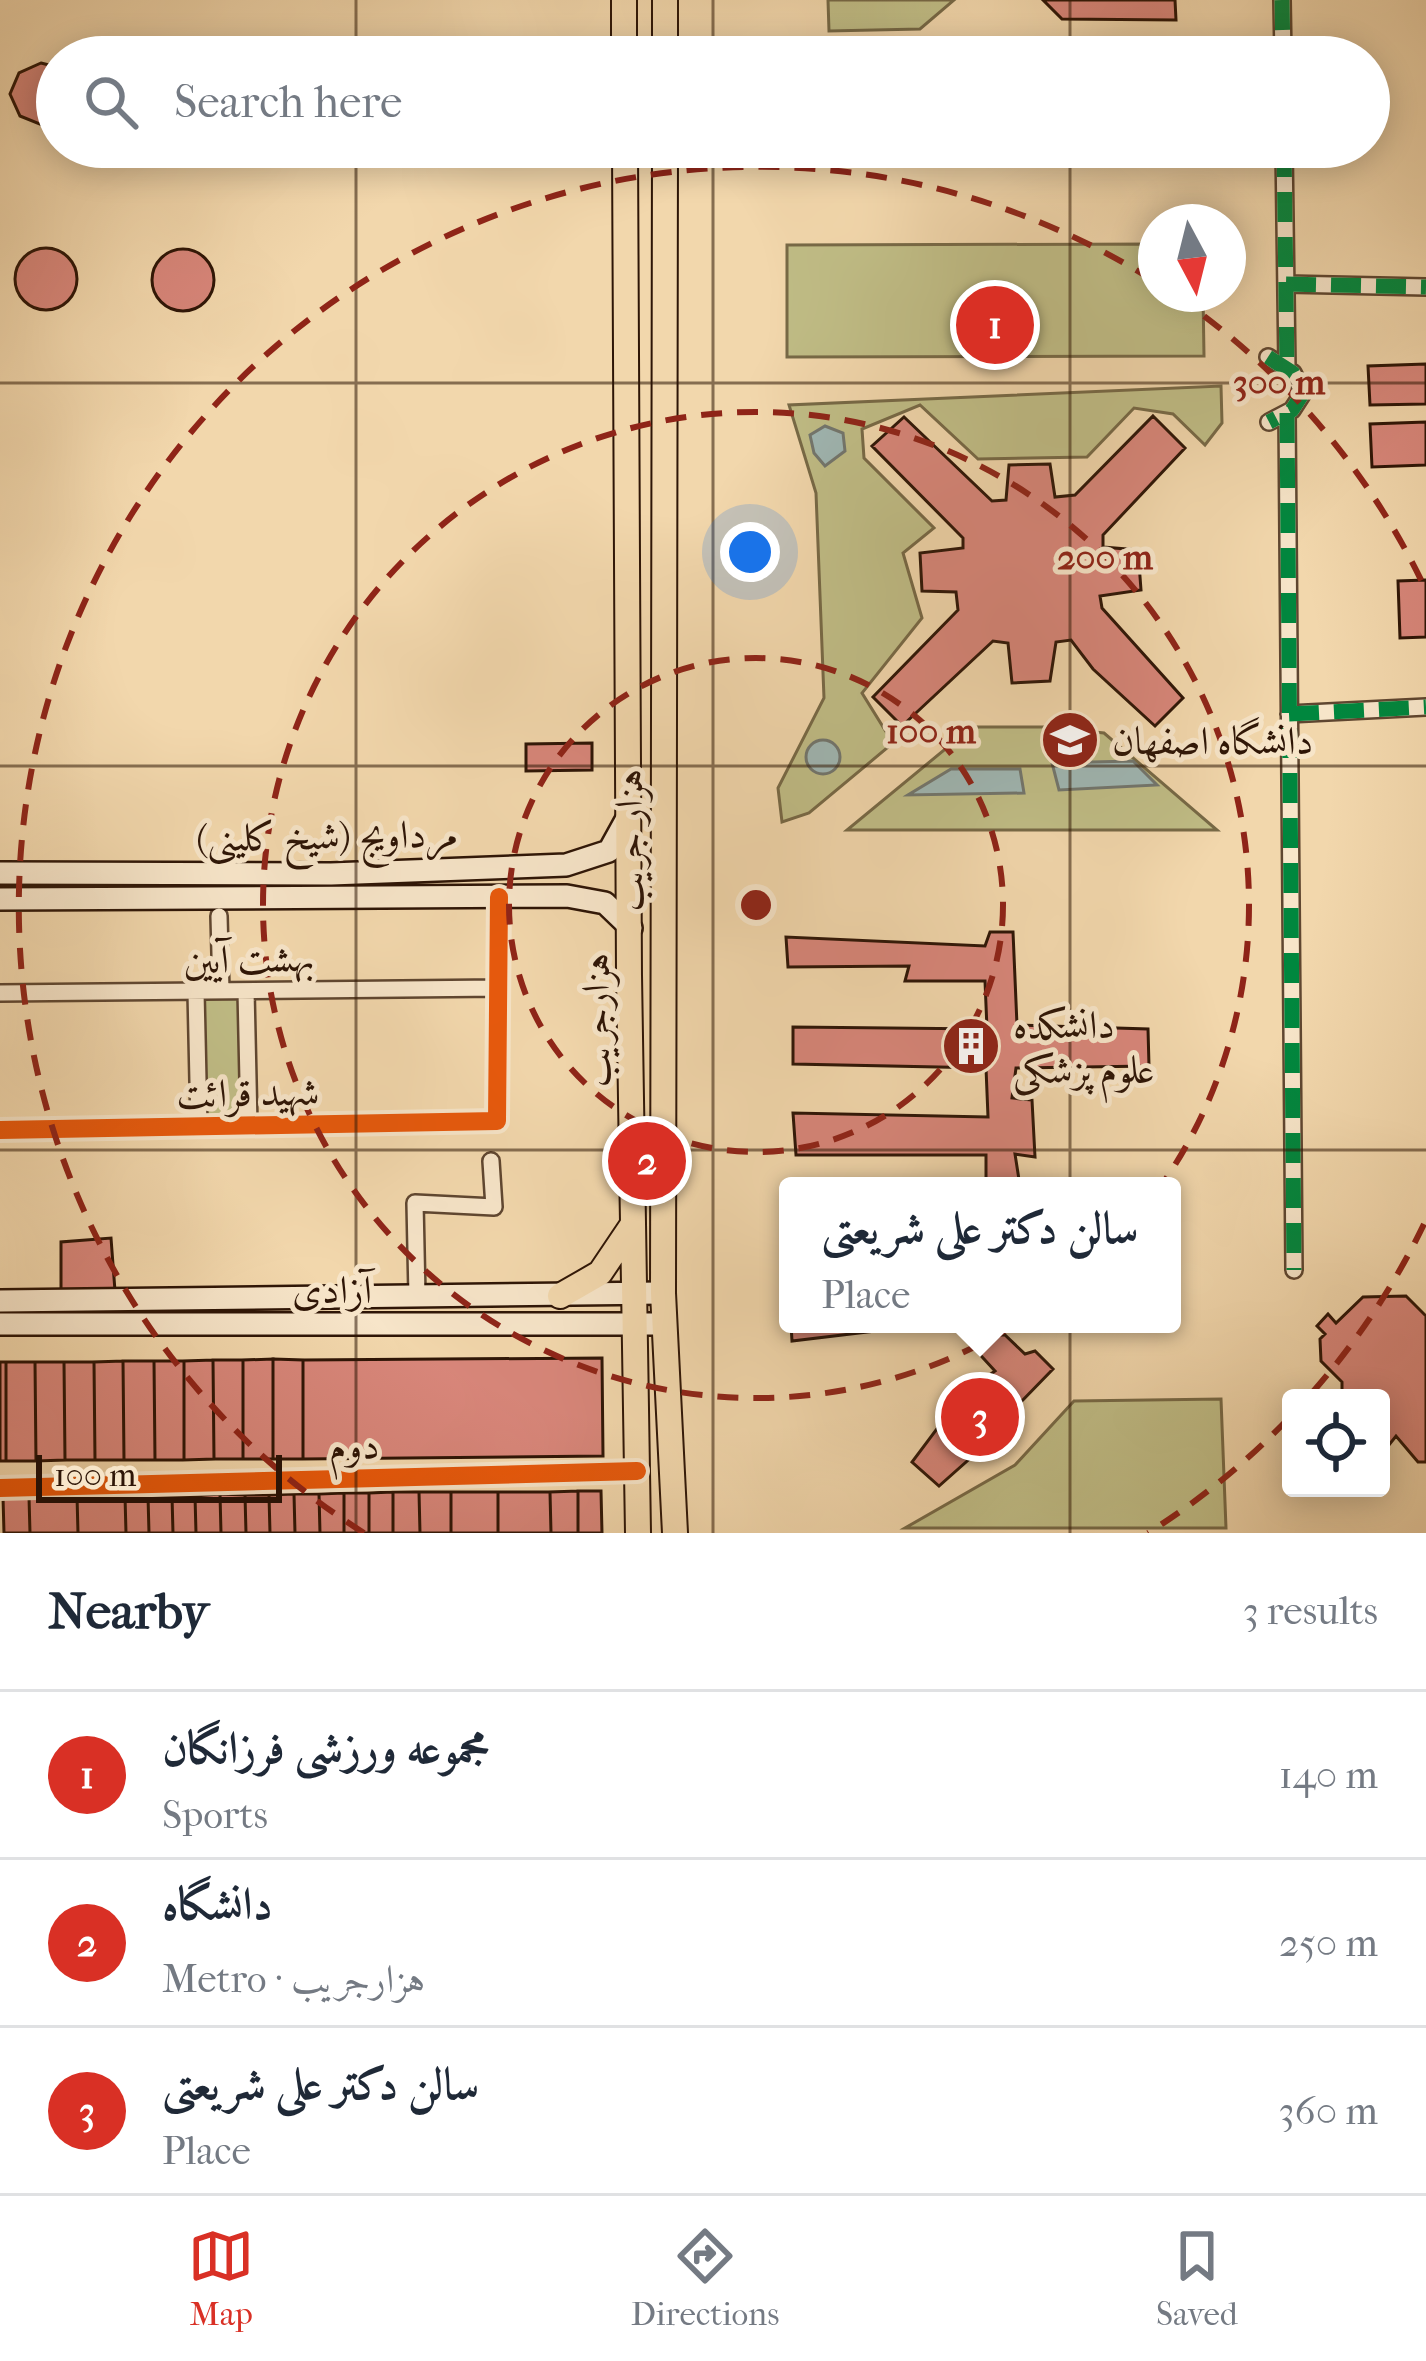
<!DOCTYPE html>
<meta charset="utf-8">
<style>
body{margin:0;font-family:"IM FELL French Canon",Amiri,serif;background:#f2f2f3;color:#1f2937}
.controls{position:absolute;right:36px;bottom:36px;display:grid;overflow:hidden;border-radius:12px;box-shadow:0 6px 30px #0003}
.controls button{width:108px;height:108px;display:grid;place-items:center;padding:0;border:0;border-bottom:3px solid #e0e1e3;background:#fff;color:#1f2937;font:60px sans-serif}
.compass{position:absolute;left:1138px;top:204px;width:108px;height:108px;border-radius:50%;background:#fff;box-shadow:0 6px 30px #0003;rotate:173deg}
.scale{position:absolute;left:36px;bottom:30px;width:246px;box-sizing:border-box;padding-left:12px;border:6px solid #2e1506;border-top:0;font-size:33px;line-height:42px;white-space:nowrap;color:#2e1506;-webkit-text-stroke:9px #f7e5c9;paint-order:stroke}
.you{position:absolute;left:750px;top:552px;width:42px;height:42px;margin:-30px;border:9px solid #fff;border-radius:50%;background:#1a73e8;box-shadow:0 0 0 18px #1a73e833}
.badge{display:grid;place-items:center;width:78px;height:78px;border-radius:50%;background:#d93025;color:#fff;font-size:39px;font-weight:700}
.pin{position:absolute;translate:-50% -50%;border:6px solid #fff;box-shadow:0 3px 12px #0006}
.popup{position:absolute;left:779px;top:1177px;width:402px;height:156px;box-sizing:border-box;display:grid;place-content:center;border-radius:12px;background:#fff;filter:drop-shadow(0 3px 9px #0005);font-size:39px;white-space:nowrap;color:#747a83}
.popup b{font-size:45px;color:#1f2937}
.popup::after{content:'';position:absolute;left:50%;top:100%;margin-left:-24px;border:24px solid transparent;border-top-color:#fff}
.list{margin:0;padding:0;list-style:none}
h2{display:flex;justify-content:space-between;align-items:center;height:156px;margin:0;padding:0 48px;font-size:51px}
h2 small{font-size:39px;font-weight:400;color:#747a83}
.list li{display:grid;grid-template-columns:78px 1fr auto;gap:36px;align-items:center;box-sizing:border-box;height:168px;padding:0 48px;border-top:3px solid #e0e1e3}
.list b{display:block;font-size:45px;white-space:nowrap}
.list p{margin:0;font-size:39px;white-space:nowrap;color:#747a83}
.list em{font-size:39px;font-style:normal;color:#747a83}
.icon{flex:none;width:66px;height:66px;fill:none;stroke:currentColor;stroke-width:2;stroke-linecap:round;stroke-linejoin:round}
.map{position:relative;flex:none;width:1426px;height:1533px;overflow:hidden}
.search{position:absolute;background:#fff;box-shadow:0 6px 30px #0003;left:36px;right:36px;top:36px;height:132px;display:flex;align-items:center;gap:30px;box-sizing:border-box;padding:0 42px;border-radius:66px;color:#747a83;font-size:45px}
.sheet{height:660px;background:#fff}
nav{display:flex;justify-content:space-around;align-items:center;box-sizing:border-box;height:168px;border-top:3px solid #e0e1e3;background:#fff;font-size:33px;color:#747a83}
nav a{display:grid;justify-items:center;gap:6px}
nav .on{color:#d93025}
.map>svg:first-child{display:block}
.green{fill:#c0bd86;stroke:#776946;stroke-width:3}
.water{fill:#9fb7b4;stroke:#72766e;stroke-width:3}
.building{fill:#d8867a;stroke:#2e1506;stroke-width:3}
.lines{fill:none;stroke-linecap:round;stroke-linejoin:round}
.street-casing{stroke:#5f4630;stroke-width:20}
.secondary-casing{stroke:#2e1506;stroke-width:26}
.primary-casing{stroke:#2e1506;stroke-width:28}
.street{stroke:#f7e5c9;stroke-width:15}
.secondary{stroke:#f7e5c9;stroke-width:21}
.primary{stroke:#f2d7ac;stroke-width:24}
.quiet{stroke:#00873e;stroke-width:15;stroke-dasharray:30 15;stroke-linecap:butt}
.cycleway-casing{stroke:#f7e5c9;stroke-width:26}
.cycleway{stroke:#e8590c;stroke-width:18}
.grid{fill:none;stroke:#2e1506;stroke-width:3;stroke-opacity:0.55}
.ring{fill:none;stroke:#8f2418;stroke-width:6;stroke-dasharray:21 15}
.labels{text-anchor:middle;stroke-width:10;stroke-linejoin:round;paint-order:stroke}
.poi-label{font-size:39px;fill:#2e1506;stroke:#f7e5c9;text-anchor:start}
.street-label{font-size:39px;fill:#2e1506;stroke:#f7e5c9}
.centre{fill:#8f2418;stroke:#f7e5c9;stroke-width:6}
.ring-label{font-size:36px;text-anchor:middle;font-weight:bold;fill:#8f2418;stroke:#f7e5c9;stroke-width:10;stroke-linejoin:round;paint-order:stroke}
</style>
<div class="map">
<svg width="1426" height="1533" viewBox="0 0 1426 1533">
<rect width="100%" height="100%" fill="#f2d7ac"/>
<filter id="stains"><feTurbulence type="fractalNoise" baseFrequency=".00167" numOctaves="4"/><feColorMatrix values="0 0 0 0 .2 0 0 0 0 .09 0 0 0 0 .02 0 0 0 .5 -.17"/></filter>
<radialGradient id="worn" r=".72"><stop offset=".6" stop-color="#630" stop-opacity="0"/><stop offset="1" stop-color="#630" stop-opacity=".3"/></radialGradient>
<!-- green -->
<path class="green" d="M828,0H954L920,29L829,31Z
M1156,244V294H1203L1204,356L787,357V245Z
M1221,386L1222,423L1205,445L1173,414L1134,408L1087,457L978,459L920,405L862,429L864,458L934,528L903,553L922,618L862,693L893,743L809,813L782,822L778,788L824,698L816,493L789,405Z
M972,727H1045L1104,733L1217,830H847Z
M246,991L249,1125L199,1126L196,992Z
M1221,1399L1226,1528H905L1015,1465L1074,1401Z"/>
<!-- water -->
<path class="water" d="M825,426L843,433L845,451L825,466L814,453L810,435Z
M806 757a17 17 0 1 1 34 0a17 17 0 1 1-34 0Z
M1133,761L1157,785L1059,790L1052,763Z
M951,769H1020L1024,793L908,795Z"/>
<!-- building -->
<path class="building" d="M1043,0H1175L1176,20L1062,19Z
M41,63L57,67V120L42,125L20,116L10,94L19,73Z
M15 279a31 31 0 1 1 62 0a31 31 0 1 1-62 0Z
M152 280a31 31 0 1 1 62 0a31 31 0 1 1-62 0Z
M1426,364V404L1370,405L1368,366Z
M1153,416L1185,448L1103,535V547L1138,550L1141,590L1100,596L1102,608L1183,698L1155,726L1093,669L1071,640L1056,642L1050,681L1012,683L1008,643L993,641L902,726L873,697L958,610L956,592L922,591L920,553L963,548V538L872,446L904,417L992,501L1006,500L1009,465L1050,464L1055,497L1075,495Z
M1426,422V465L1372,467L1370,424Z
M1426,580V637L1400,638L1398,581Z
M592,743V770L526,771V744Z
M990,932H1013L1017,1025L1148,1029L1149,1066L1016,1068L1012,1098L1032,1100L1035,1157L1015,1154L1020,1186H986V1155H796L793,1113L988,1117L986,1068L793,1064V1027L987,1029L985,981H905L909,966L788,967L786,937L985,946Z
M111,1238L115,1291L61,1296V1242Z
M1406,1296L1426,1316V1462H1418L1396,1436L1385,1450L1381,1446V1398H1342V1382L1321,1361L1320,1339L1325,1334L1317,1326L1328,1314L1336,1323L1363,1297Z
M791,1324H934L792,1341Z
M990,1324H1021V1328L989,1330Z
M985,1335H1005L1025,1354L1035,1351L1053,1369L1019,1404L1009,1438L1001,1431L939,1486L912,1462L963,1394L995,1371L973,1347Z
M602,1358L603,1456L303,1459V1360Z
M273,1359V1459H243V1360Z
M273,1359L303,1360V1459H273Z
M213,1360L214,1459L184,1460V1361Z
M213,1360H243V1459H214Z
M123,1361L124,1460H95L94,1362Z
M123,1361H154L155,1460H124Z
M154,1361H184V1460H155Z
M0,1362H6V1461H0Z
M6,1362H35L36,1461H6Z
M35,1362H64L65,1460L36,1461Z
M64,1362H94L95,1460H65Z
M578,1491V1533H551L550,1492Z
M578,1491H601L602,1533H578Z
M393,1492V1533H369V1493Z
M393,1492H419L420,1533H393Z
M419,1492H451V1533H420Z
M451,1492H498V1533H451Z
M498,1492H550L551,1533H498Z
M344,1493V1533H320L319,1494Z
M344,1493H369V1533H344Z
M220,1494L221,1533H196L195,1496Z
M220,1494L245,1495L246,1533H221Z
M294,1494H319L320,1533H295Z
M294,1494L295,1533H270L269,1495Z
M245,1495H269L270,1533H246Z
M77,1496L78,1533H30L29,1497Z
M77,1496H125L126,1533H78Z
M125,1496H148L149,1533H126Z
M148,1496H172L173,1533H149Z
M172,1496H195L196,1533H173Z
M3,1497H29L30,1533H4Z"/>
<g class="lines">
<defs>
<path id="street" d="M1282,0L1283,57
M1284,147L1287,368
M1286,284L1426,287
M1268,357L1293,373L1303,393L1292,410L1269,422
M1287,413L1294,1270
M1289,714L1426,707
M219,916L221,991
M246,991L249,1125
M196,992L199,1126
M0,993L499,988
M0,1130L497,1121L499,897
M417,1296L415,1203L494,1207L491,1161
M0,1488L637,1471"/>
<path id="secondary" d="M0,873L331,874L566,865L609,851L630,813
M0,899L567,896L605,903L631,928
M0,1301L663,1293
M0,1324H664"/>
<path id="primary" d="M624,0V57
M665,57V0
M625,147L629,975L638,1533
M665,147L663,1293L675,1533
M560,1296L600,1273L631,1227"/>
</defs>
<!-- street casing -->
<use href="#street" class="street-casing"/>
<!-- secondary casing -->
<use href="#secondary" class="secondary-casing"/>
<!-- primary casing -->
<use href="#primary" class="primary-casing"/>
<!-- street -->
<use href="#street" class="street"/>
<!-- secondary -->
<use href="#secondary" class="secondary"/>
<!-- primary -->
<use href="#primary" class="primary"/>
<!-- quiet -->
<path class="quiet" d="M1282,0L1283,57
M1284,147L1287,368
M1286,284L1426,287
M1268,357L1293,373L1303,393L1292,410L1269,422
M1287,413L1294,1270
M1289,714L1426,707"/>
<defs>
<path id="cycleway" d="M0,1130L497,1121L499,897
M0,1488L637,1471"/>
</defs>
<!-- cycleway casing -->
<use href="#cycleway" class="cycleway-casing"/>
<!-- cycleway -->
<use href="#cycleway" class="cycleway"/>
</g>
<!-- grid -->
<path class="grid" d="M356,0V57M713,0V57M1070,0V57M356,147V1533M713,147V1533M1070,147V1533M0,383H1426M0,766H1426M0,1150H1426"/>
<!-- distance rings -->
<g class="ring">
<circle cx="756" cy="905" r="247"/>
<circle cx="756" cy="905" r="493"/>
<path d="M1424 1224A740 740 0 0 1 1310 1395M1288 1419A740 740 0 0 1 1148 1533M364 1533A740 740 0 1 1 1154 281M1175 295A740 740 0 0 1 1424 586"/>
</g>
<!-- icons -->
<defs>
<symbol id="university-disc" viewBox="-11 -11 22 22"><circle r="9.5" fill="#8f2418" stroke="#f7e5c9"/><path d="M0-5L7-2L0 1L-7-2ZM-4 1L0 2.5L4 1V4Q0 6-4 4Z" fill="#fff"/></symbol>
<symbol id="building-disc" viewBox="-11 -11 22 22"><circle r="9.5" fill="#8f2418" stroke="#f7e5c9"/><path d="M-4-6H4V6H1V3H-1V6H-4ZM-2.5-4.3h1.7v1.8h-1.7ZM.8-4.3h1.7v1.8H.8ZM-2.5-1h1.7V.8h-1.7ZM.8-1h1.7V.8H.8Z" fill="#fff"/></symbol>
</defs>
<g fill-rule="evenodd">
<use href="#university-disc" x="1037" y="707" width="66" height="66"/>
<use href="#building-disc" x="938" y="1013" width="66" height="66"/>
</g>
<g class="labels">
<!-- poi labels -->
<g class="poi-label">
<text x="1112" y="754">دانشگاه اصفهان</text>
<text x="1013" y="1038">دانشکده<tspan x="1013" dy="45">علوم پزشکی</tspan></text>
</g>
<!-- street labels -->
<g class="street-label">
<text transform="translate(327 835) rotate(-1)" y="14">مرداویج (شیخ کلینی)</text>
<text transform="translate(628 840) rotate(-90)" y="14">هزار جریب</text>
<text transform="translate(249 958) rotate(-1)" y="14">بهشت آیین</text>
<text transform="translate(595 1020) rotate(-90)" y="14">هزارجریب</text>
<text transform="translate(248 1092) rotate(-1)" y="14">شهید قرائت</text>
<text x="332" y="1303">آزادی</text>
<text transform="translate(354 1445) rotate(-2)" y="14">دوم</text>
</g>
</g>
<circle cx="756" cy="905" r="18" class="centre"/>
<g class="ring-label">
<text x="1279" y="394">300 m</text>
<text x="1105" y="569">200 m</text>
<text x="931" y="743">100 m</text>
</g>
<rect width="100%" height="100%" filter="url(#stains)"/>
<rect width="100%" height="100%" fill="url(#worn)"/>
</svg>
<div class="controls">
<button><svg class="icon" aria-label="locate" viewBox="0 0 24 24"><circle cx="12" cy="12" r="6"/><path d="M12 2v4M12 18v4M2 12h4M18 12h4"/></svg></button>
</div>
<svg class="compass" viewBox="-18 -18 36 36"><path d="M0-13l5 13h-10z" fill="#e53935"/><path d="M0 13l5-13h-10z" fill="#747a83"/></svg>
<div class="scale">100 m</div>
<div class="you"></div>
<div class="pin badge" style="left:995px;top:325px">1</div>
<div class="pin badge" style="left:647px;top:1161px">2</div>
<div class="pin badge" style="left:980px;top:1417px">3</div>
<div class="popup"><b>سالن دکتر علی شریعتی</b>Place</div>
<div class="search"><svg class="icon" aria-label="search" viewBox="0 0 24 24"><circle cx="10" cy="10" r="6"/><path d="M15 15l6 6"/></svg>Search here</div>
</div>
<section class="sheet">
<h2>Nearby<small>3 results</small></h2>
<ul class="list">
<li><span class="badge">1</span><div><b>مجموعه ورزشی فرزانگان</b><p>Sports</p></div><em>140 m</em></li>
<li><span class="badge">2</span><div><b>دانشگاه</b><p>Metro · هزارجریب</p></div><em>250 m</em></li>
<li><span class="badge">3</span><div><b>سالن دکتر علی شریعتی</b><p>Place</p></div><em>360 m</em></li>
</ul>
</section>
<nav>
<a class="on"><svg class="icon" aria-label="map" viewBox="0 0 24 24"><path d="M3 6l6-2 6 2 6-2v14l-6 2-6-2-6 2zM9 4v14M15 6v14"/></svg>Map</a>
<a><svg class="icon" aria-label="directions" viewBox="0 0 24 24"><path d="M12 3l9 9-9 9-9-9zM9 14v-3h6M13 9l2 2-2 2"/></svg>Directions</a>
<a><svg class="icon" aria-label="saved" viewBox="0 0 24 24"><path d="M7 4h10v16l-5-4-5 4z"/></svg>Saved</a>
</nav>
